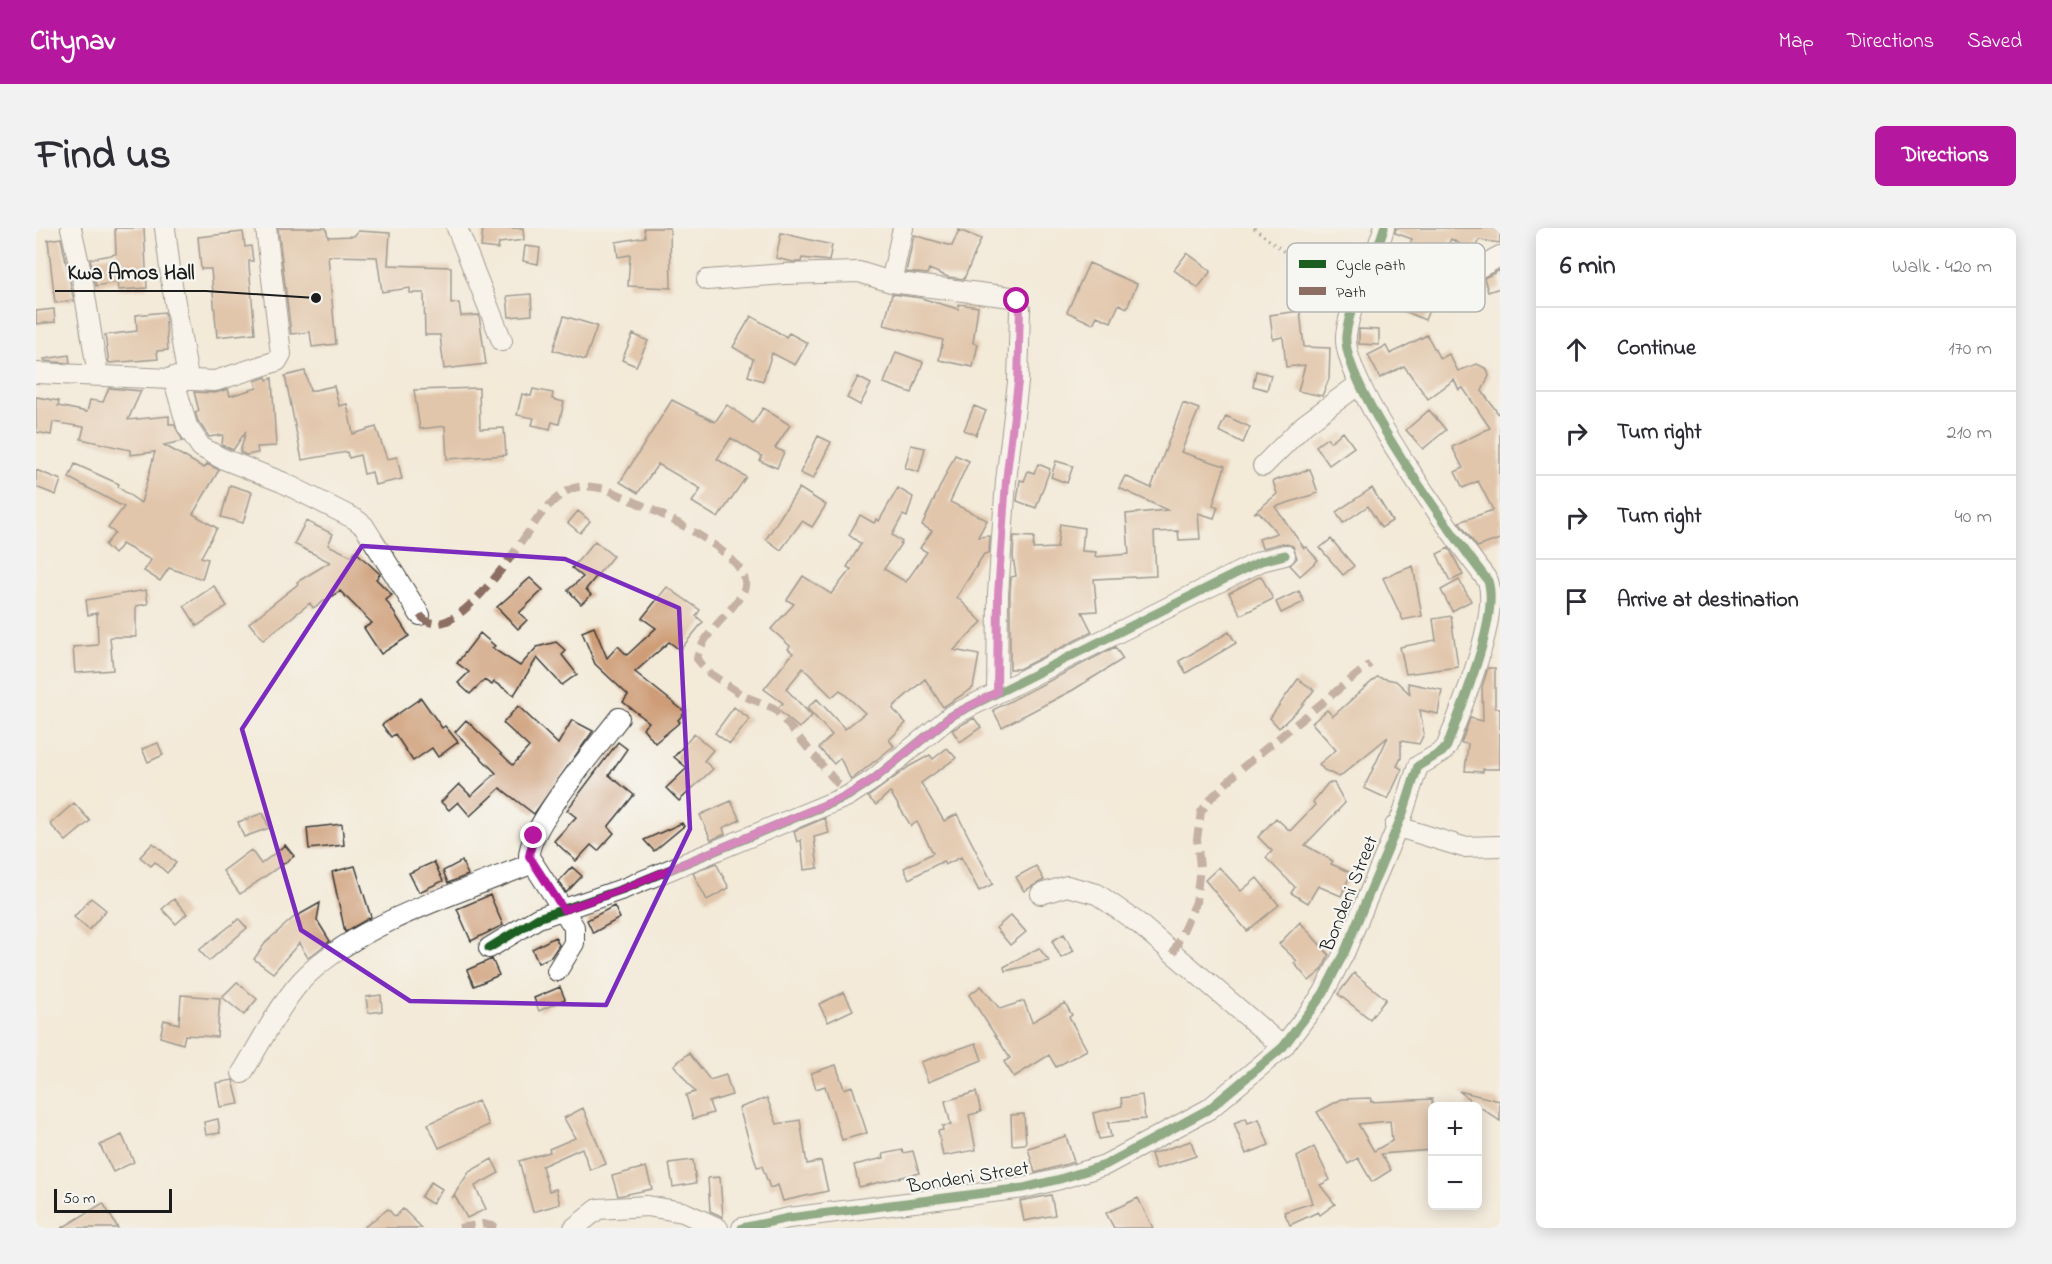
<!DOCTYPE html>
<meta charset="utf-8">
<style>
body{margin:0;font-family:"Indie Flower",sans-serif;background:#f2f2f3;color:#2b2b33}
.controls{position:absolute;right:18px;bottom:18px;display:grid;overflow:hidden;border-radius:9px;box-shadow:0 3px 15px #0003}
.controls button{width:54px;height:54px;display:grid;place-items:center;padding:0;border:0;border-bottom:2px solid #e1e1e2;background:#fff;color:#2b2b33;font:30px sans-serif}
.scale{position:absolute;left:18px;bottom:15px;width:118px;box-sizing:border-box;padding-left:6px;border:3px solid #1c1c1c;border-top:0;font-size:16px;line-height:21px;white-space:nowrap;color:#1c1c1c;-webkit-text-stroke:4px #f6f6f2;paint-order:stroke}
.stop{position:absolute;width:18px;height:18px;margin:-14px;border:4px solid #b5179e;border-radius:50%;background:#fff}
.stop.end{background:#b5179e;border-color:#fff;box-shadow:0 2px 6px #0008}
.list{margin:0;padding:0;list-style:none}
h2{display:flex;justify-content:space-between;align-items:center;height:78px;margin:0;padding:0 24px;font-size:26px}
h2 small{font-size:20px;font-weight:400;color:#7c7c81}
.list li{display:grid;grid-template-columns:39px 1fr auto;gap:18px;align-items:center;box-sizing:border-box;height:84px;padding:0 24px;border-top:2px solid #e1e1e2}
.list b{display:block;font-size:22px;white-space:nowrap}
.list em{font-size:20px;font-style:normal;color:#7c7c81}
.icon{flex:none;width:33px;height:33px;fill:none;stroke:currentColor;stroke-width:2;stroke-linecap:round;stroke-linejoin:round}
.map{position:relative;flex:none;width:1464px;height:1000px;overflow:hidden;border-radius:9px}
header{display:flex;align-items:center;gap:36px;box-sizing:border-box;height:84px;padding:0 30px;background:#b5179e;color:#fff}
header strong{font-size:28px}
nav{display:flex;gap:33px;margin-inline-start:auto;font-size:21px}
.intro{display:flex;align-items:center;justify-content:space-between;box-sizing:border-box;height:144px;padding:0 36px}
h1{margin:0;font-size:42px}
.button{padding:15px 27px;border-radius:9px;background:#b5179e;color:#fff;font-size:21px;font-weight:700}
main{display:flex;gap:36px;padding:0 36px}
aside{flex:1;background:#fff;border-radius:9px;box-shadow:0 3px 15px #0003}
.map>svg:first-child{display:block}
.building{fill:#ce9c76;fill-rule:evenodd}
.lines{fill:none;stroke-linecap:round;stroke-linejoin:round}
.minor-casing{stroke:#3c3b38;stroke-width:22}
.path{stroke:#3c3b38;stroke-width:3;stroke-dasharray:1.5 4.5;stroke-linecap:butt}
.minor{stroke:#fff;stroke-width:20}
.quiet{stroke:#8d6e63;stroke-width:8;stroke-dasharray:15 8;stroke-linecap:butt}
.cycleway-casing{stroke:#f6f6f2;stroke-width:13}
.cycleway{stroke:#1b5e20;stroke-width:9}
.route{stroke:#b5179e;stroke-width:8}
.marked{fill:none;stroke:#7b2cbf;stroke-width:4.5;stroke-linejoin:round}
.labels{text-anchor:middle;stroke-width:4.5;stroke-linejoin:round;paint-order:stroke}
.street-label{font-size:20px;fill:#1c1c1c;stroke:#f6f6f2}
.key{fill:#f6f6f2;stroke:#b5b5b2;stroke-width:1.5}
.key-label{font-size:16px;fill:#1c1c1c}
.leader{fill:none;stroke:#1c1c1c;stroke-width:2}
.callout-dot{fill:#1c1c1c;stroke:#f6f6f2;stroke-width:2}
.callout-label{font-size:21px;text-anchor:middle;font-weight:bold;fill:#1c1c1c;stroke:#f6f6f2;stroke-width:4.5;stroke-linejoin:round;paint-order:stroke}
</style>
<header>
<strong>Citynav</strong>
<nav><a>Map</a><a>Directions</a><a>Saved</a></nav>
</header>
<div class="intro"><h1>Find us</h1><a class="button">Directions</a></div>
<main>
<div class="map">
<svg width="1464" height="1000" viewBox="0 0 1464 1000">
<rect width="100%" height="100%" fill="#f6f6f2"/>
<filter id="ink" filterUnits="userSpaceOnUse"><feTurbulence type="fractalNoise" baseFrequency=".0167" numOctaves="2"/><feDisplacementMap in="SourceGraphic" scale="12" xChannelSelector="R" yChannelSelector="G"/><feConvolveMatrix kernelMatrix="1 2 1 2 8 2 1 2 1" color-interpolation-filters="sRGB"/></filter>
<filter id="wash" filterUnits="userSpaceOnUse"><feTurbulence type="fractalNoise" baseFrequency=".008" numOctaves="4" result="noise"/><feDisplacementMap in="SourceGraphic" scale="24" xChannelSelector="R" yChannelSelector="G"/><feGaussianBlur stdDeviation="1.35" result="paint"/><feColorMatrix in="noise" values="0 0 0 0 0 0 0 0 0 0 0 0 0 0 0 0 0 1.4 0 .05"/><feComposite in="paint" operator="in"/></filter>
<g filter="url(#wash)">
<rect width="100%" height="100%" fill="#f3ead8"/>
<g id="blocks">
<!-- building -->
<path class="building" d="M79,0H108L111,60L82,62L81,54L60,58L54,31L80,26Z
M242,0H290L292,9L318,8L322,3L354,5L352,37L415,39V76L423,75L425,88L443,87L450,136L408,141L404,107H389L388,65H374V60L346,64L341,29L292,28L300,116L276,119L274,104L255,106Z
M447,0H487L488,12L463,15L462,21L445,19Z
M608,0H634L635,60L592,58L594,27L582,29L580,14L609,9Z
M1360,0H1464V15L1443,12L1437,23L1415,11L1399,40L1409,43L1389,92L1345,73L1360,39L1366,42L1376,11L1359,5Z
M923,2L945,11L928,51L912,49L893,41L891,46L870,44L878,7L916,18Z
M207,4L209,19L215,18L217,33H213V38L219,105L181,109L175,41H165L162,9Z
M745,5L796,17L793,33L766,30L765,34H757L740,30Z
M25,10L38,73L19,75L12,12Z
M489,18L504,20L502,36L487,33Z
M1151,25L1175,43L1162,60L1138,42Z
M1053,35L1101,56L1091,80L1083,76L1075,94L1061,88L1057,96L1031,84Z
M1464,42V60L1452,64L1448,50Z
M495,66L496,87L473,89L471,68Z
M856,66L885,70L922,81L923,76L942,79L937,115L942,116L937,139L903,132L907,112L848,97Z
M18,81L19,94L0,96V83Z
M1264,83L1268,119L1294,120L1293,151L1286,168L1262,163L1269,137L1250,139L1247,109L1237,111L1234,87Z
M129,84L132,122L121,123L122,131L73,135L69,107L101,103L100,87Z
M528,88L561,98L549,132L517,122Z
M715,88L750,109L753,105L772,115L759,137L736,125L727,153L712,148L717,131L697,119Z
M1323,101L1343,102V117L1323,116Z
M597,106L612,113L600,138L586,132Z
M1391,107L1404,131L1413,126L1422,143L1441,136L1451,141L1453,148L1446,163L1464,188V311L1441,319L1423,294L1457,282L1442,253L1427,260L1419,244L1427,240L1416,219L1454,200L1427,160L1423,162L1418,152L1392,171L1368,138L1344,150L1332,127L1350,118L1354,126Z
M860,124L887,134L876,165L848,155Z
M33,127L34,135L9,133L8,131Z
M269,143L274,163L298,158L303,178L311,176L317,206L340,199L351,231L361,229L366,251L339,257L336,244L328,246L324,227L313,230L311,224L266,232L249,148Z
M1220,143L1235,147L1231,162L1217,158Z
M230,149L231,152L236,150L240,218L221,219L222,225L210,227L204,224L210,203L197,222L186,217L187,207L173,209L162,193L159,184L163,183L158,164L179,165L192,161L194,168L221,160L219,153Z
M822,149L835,156L824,177L811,170Z
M73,160L105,163L92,192L133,188V196H138L147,213L128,217L168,240L171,236L183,242L157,286L181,300L165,329L172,331L166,351L133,340L124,353L108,343L115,332L86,316L78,326L69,317L79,305L72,300L88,279L33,250L39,236L83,256L82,259L105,275L119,224L94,227V222L45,211L48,199L17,194L15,207L0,204V169L23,173L22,178L51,184L54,172L67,174Z
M443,160L444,201L468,200L470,227L411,231L409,198L384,201L378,162Z
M497,161L517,165L516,171L528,174L523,196L516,194L514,201L496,197L498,190L481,187L486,166L495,168Z
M636,172L679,194L691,177L717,195L727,180L754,197L739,220L748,224L741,240L724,233L726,228L695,210L681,231L710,249L682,290L656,274L665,261L622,236L602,265L584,254Z
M1147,175L1163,181L1145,224L1189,238L1177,277L1182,279L1178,290L1162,285L1164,311L1143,312L1142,303L1118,304L1120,348L1058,351L1061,383L1046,384L1056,404L983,441H974V366L975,349L980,348L977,329L978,308L998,309L997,321L1021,320L1024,296L1048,300L1046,323L1060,324L1059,329L1093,326L1090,286L1131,282L1083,260L1089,248L1115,260Z
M938,178L950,183L940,207L928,202Z
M1393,182L1410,202L1387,221L1370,202Z
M1190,188L1214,199L1207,215L1183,203Z
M1307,204L1318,219L1293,237L1280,218L1291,210L1294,214Z
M782,208L795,214L777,251L764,245Z
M875,217L889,220L883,244L869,240Z
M919,227L933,233L914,274L951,292L942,309L954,308L953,325L948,326L921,369L946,394L918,422L943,427L937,460L907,479L889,451L858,478L857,481L870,495L853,512L858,518L815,552L804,530L798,536L783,520L796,507L771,480L781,471L809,501L829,485L804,462L796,469L767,440L750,461L776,488L763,500L741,481L747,475L728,461L757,425L752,421L754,418L735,401L758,376L751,372L767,348L795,366L815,341L811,339L825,316L813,307L824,287L838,295L841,291L843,293L862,260L877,269L871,289L867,287L856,307L866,314L848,341L870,354L891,324L884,320L896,303L886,297Z
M1020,233L1037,238L1031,255L1015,249Z
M1002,236L1014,241L1000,280L981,273L984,252L988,253L992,243L998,245Z
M1274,241L1282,265L1239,279L1268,320L1270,319L1282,332L1264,348L1254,337L1261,330L1257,318L1247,315L1226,320L1223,311L1241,305L1223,284L1218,285L1241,266L1237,253Z
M0,242L25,252L20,267L0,259Z
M194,257L216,264L207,295L185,289Z
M763,260L790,277L776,299L766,293L745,322L730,311Z
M1336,260L1356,293L1345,300L1332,278L1307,295L1300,284Z
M542,283L554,293L544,305L532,295Z
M270,293L297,306L292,317L315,328L319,323L344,346L340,351L356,367L350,372L373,408L345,426L328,400L336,395L304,363L277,380L274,375L227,412L213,395L262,356L261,354L294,334L258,316Z
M1295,311L1318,338L1307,347L1284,320Z
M559,313L577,328L550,361L555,367L545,376L532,362L547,349L536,340Z
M1413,320L1427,347L1414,353L1401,326Z
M1377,338L1386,388L1367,392L1347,350Z
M1225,348L1237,371L1205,387L1193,365Z
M494,350L507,362L483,385L491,392L482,401L461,379Z
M1423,352L1435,373L1416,383L1405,362Z
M178,358L191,378L161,398L148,378Z
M631,359L664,382L660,388L667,394L644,422L633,414L599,444L649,484L642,492L644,494L619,515L607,500L613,494L587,474L592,467L559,436L546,404L558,399L571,430L582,418L591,427L620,400L606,390Z
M110,362L112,376L100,378V409H74L77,442L39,445L37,419L62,417L61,385L52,387L50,372Z
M1263,363L1268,374L1245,385L1240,374Z
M1415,388L1422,439L1370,446L1364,419L1400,412L1397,391Z
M1193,404L1200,415L1150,445L1143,433Z
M444,405L459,418L456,420L484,438L501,419L520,414L530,423L526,427L541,446L526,457L501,430L478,467L458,454L456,457L448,452L434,466L422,455L433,444L421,435Z
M1079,419L1087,431L1037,462L966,499L957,482Z
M1452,440H1459V480H1464V541H1447V544L1429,543L1432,516L1425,515L1434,490L1447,493L1446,459Z
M1341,449L1360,453L1374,466L1372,455L1406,462L1402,486L1384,482L1388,506L1383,516L1365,513V530L1361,538L1366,541L1352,571L1328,560L1352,509L1303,549L1288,542L1283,536L1300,522L1276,495L1291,482L1297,488Z
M1262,451L1278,462L1264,480L1243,500L1234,490Z
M385,470L406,500L409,498L422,514L402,529L396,520L377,533L359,506L355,509L346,497Z
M482,478L522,516L536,492L557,503L498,586L464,560L434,588L422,574L413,582L405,574L423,556L435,568L460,545L419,504L430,492L477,537L493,519L467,495Z
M698,479L714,491L694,516L679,505Z
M938,490L945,499L924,514L916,502Z
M658,506L677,522L668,533L677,541L643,573L630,560L651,540L638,529Z
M582,514L591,521L573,547L598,567L572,599L578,605L562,623L555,617L540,633L518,613L540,589L531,582Z
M122,515L127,527L112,534L106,521Z
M911,520L920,530L885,555L908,593L921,586L957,656L943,663L925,629L909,637L907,633L873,651L868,640L897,625L881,594L875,598L854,564L840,577L832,569L874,538L894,527L897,531Z
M1292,555H1298L1309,575L1269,617L1297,633L1295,636L1315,645L1305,668L1282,658L1272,675L1255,665L1259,659L1230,630L1236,623L1222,609L1240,590L1254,603L1279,577L1277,574Z
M695,573L704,592L687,600L689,606L675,612L664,587Z
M38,575L54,593L30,613L14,596Z
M227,585L233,600L208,609L202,594Z
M789,590L793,605L778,609L782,640L768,642L765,612L761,614L758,603Z
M646,595L648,598L618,623L608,612Z
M306,596L308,617L273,621L271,600Z
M117,615L140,635L131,645L119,634L115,638L104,629Z
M249,617L258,628L204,666L187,643L215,622L225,636Z
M426,633L432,647L412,655L407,643Z
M398,634L407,653L383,664L373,645Z
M680,635L693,660L671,672L657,645Z
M319,638L335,689L309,704L296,644Z
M1000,638L1008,652L988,663L980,649Z
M536,639L546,648L530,665L523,653Z
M1183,639L1205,663L1221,650L1243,677L1211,703L1169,652Z
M454,667L467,697L435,713L421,681Z
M55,670L70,682L53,702L38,689Z
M138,671L151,686L140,696L126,681Z
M284,675L281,692L294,713L272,730L263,715L237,745L218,731L230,714L257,690Z
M578,678L584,690L557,705L551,692Z
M975,687L990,704L974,717L960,700Z
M203,691L211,700L173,733L163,722Z
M1264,694L1293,727L1286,742L1273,753L1258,735L1261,733L1243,716Z
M1028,706L1038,723L1025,730L1016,713Z
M519,709L523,717L515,729L502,735L496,721Z
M1003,720L1013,733L969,743L968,739Z
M456,731L463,747L438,758L431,742Z
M1318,745L1350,771L1334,791L1302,766Z
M201,754L221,771L208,787L186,769Z
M945,758L964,781L988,773L996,794L1029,775L1036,787L1033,789L1051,822L1020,839L1013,827L978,849L968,834L974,830L933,767Z
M524,759L529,771L503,783L498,770Z
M808,764L817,782L792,794L783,776Z
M145,767L184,770L181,809L149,807L147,816L124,809L128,792L143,796Z
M345,767L346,783L332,785L330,769Z
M940,815L946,832L892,854L885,834Z
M653,825L674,852L690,847L696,867L673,874L677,885L657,891L650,867L659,864L638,837Z
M800,837L808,861L816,858L831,905L806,912L789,858L780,861L775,845Z
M197,852L203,876L184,879L180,855Z
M1423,863L1464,873V893L1444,879H1431L1433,871Z
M940,864L945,884L933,887L940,922L907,928L902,903L907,902L906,898L915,897L909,873Z
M1106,867L1109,891L1072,895L1075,909L1063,911L1057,885L1086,878L1085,870Z
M731,870L741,896L764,892L771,936L785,933L792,963L747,973L742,957L734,960L726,938L721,939L703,880Z
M1335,870V874L1396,871V922L1345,926L1355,942L1336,954L1322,930L1312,936L1281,884L1306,871ZM1354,893L1356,913L1338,923L1322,896Z
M442,873L453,897L403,920L392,896Z
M547,880L570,936L554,942L546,920L506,938L513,963L520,961L524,976L497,984L483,933L514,924L513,921L539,910L528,890Z
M988,886L990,916L976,917L975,887Z
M1210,890L1212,895L1223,891L1233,917L1210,926L1198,895Z
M182,891L184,905L170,907L168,894Z
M86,907L98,934L77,944L64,917Z
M1030,908L1038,934L999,945L992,920Z
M1155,913L1160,928L1120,941L1115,926Z
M1278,919L1294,952L1284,957L1299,976L1284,987L1282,984L1254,997L1248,984L1276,975L1261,929Z
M866,922L867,925L877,923L883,945L823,959L818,937L848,930L847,926Z
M456,931L463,945L439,958L450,981L431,990L419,968L416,970L433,944Z
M657,932L660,955L637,959L633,935Z
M610,939L616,961L582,968L576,948Z
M684,949L686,977L687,989L674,983L672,950Z
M395,954L406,961L396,976L385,969Z
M1015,967L1019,987L988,993L984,973Z
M1102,970L1117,1000H1078L1070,985Z
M67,975L82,1000H26Z
M352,981L359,989L367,981L386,1000H327Z"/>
</g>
</g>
<g filter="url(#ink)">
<use href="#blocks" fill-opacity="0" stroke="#3c3b38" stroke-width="1.5"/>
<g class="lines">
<defs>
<path id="minor" d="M35,0L46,49L62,147
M129,0L136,57L152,150
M421,0L466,113
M1431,46L1464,28
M671,52L749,46L823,44L855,54L975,69L981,73L984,81L982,154L970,253L962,366L961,464
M855,54L867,0
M0,145L179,153L241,133L245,126L230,0
M137,149L151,198L165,219L185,230L246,254L319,291L328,298L384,387
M1227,238L1268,197L1323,156
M1359,598L1427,619L1464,618
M1005,666L1031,658L1061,666L1102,695L1247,819
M453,720L502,690L587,661L812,568L838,551L915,488L1225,333L1249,327
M521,743L538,715V699L493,629C491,601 564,515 583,490
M206,845C224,816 248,768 272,746C328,693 426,664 497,635
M538,1000L562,981L611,978L647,984L682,1000
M706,1000L753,990L987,960L1024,951L1069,937L1173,881L1247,819L1287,766L1309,723L1367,585L1382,538L1406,524L1411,518C1424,482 1464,389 1452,353C1419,310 1305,155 1310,107C1315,68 1338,37 1348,0"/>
</defs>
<!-- minor casing -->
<use href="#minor" class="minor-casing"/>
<!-- path -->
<path class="path" d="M1218,0L1304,68"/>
<!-- minor -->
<use href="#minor" class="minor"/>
<!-- quiet -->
<path class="quiet" d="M384,387C416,427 486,311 503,289C511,279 521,268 533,262C544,256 558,259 570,261C595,272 728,327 707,364C695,386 666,405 661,431L673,445L708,468L738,480L812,568
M1137,725L1160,674L1164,639L1161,611L1165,584L1176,569L1207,539L1334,436
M423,1000L447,996L465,1000"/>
<defs>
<path id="cycleway" d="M453,720L502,690L587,661L812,568L838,551L915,488L1225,333L1249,327
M706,1000L753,990L987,960L1024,951L1069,937L1173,881L1247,819L1287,766L1309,723L1367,585L1382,538L1406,524L1411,518C1424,482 1464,389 1452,353C1419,310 1305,155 1310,107C1315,68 1338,37 1348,0"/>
</defs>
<!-- cycleway casing -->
<use href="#cycleway" class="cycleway-casing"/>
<!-- cycleway -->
<use href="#cycleway" class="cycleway"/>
</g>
</g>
<g class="lines" filter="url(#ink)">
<!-- route -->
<path class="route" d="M498,608L493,628L528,682L587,661L812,567L838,551L915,488L961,464L962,366L970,253L982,154L984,81L981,73"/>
</g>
<!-- marked area -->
<path d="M0 0H1464V1000H0ZM326,318L529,331L643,380L654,601L570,777L374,773L265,702L206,501Z" fill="#f3ead8" fill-opacity=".55" fill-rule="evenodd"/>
<path class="marked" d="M326,318L529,331L643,380L654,601L570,777L374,773L265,702L206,501Z"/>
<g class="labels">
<!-- street labels -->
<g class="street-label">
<text transform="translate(1312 665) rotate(-68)" y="7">Bondeni Street</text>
<text transform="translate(932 948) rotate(-9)" y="7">Bondeni Street</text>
</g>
</g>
<!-- legend -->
<rect x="1251" y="15" width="198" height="69" rx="9" class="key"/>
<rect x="1263" y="32" width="27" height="8" fill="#1b5e20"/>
<rect x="1263" y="59" width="27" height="8" fill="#8d6e63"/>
<g class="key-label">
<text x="1300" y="42">Cycle path</text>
<text x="1300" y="69">Path</text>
</g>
<!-- callouts -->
<path class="leader" d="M280 70L170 63H19"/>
<circle class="callout-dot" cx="280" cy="70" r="6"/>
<g class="callout-label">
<text x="95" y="51">Kwa Amos Hall</text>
</g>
</svg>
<div class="controls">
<button>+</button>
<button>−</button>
</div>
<div class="scale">50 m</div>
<div class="stop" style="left:981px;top:73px"></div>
<div class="stop end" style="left:498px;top:608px"></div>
</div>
<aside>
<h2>6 min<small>Walk · 420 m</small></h2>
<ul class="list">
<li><svg class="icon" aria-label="ahead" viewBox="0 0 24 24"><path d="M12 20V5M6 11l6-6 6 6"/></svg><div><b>Continue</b></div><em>170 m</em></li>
<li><svg class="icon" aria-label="right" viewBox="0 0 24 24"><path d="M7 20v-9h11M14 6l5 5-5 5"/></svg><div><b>Turn right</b></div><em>210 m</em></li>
<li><svg class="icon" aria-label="right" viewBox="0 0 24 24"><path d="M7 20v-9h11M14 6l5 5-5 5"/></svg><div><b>Turn right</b></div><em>40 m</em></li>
<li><svg class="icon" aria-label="arrive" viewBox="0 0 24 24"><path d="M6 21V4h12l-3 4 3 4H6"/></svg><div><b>Arrive at destination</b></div></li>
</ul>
</aside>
</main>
